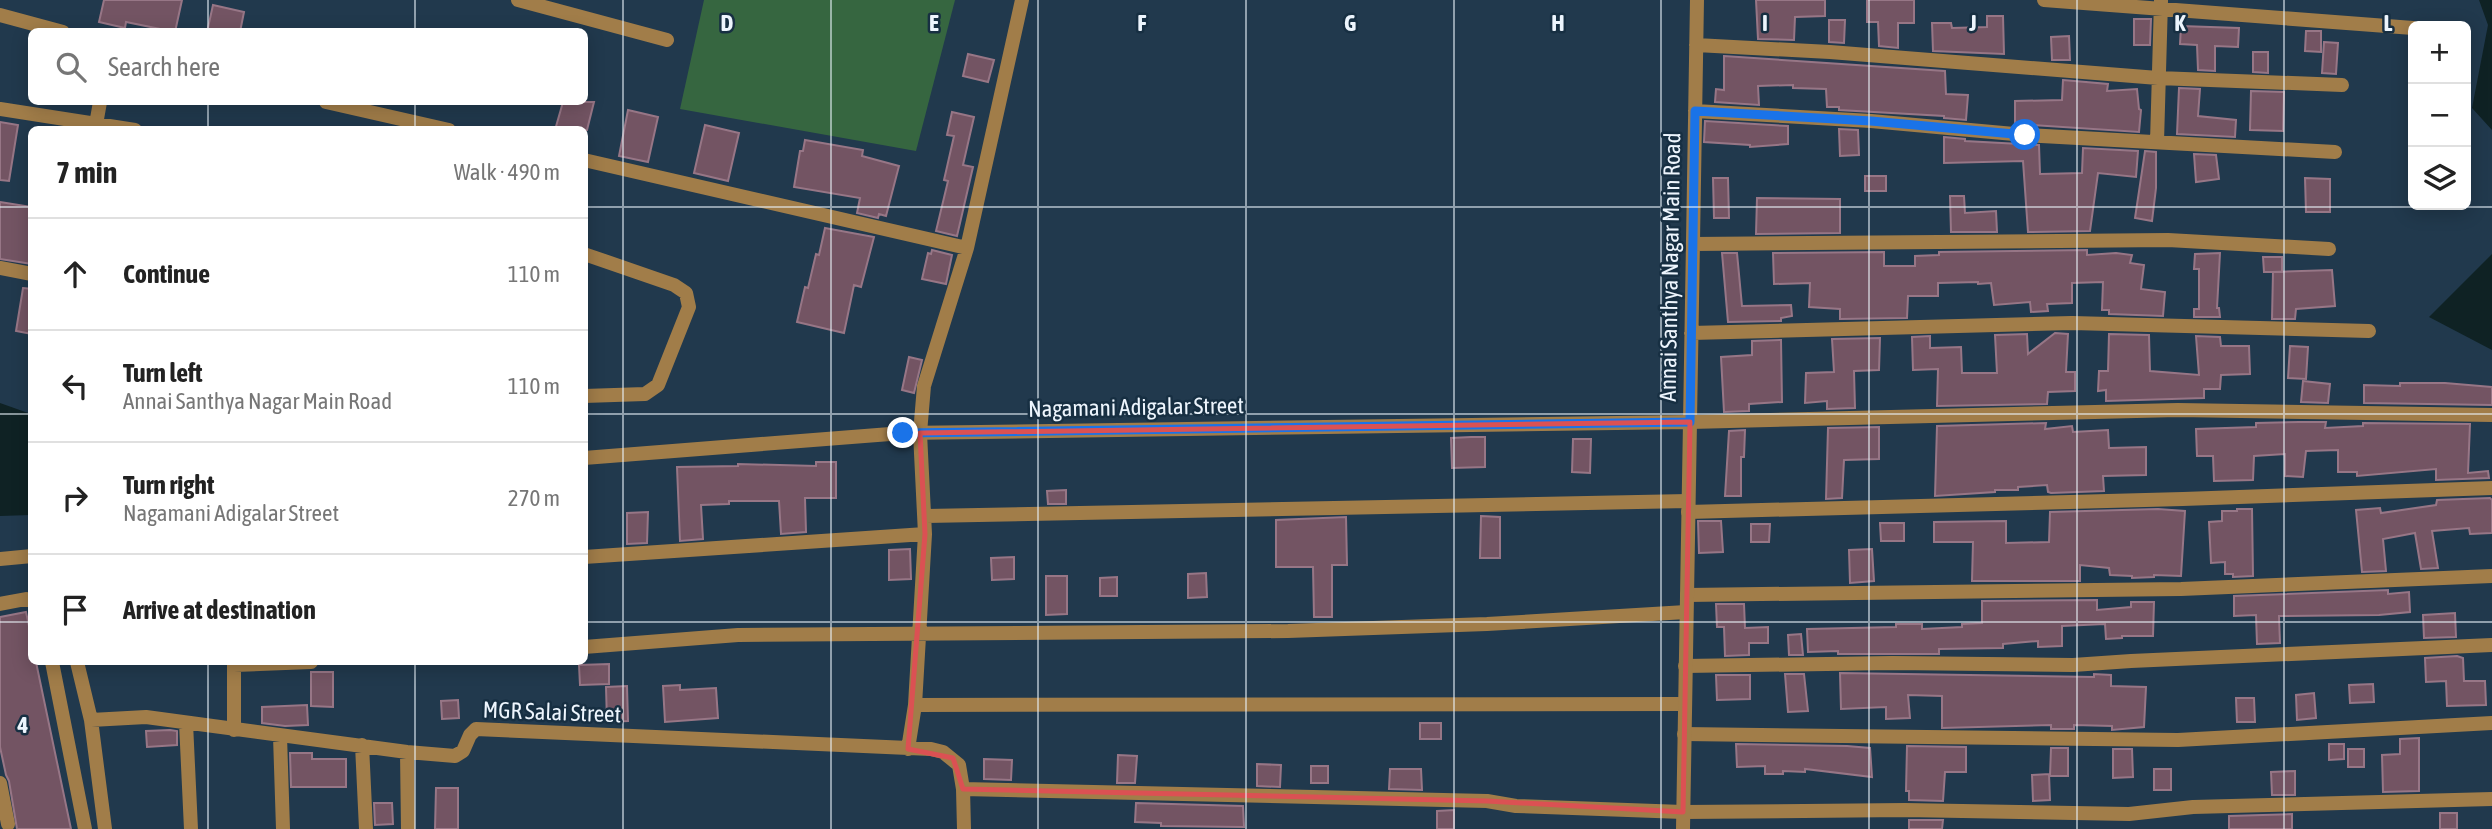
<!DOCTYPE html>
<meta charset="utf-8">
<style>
body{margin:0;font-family:"Asap Condensed",sans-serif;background:#f2f2f2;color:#222}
.controls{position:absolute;right:21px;top:21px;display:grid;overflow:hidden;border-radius:10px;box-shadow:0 4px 18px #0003}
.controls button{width:63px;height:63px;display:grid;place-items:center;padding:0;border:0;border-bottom:2px solid #e0e0e0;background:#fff;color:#222;font:35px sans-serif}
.stop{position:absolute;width:21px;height:21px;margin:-16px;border:5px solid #1a73e8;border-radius:50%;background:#fff}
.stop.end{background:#1a73e8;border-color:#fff;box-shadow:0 2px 7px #0008}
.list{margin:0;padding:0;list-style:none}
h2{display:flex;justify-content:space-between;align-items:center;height:91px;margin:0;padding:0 28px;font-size:30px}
h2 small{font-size:23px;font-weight:400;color:#767676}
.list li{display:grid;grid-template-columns:46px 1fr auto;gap:21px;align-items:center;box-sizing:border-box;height:112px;padding:0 28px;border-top:2px solid #e0e0e0}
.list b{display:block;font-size:26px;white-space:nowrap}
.list p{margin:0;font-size:23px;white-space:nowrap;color:#767676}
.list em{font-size:23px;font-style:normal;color:#767676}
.icon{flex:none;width:38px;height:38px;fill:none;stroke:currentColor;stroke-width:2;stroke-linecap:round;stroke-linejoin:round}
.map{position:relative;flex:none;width:2492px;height:829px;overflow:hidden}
.search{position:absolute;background:#fff;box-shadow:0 4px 18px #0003;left:28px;top:28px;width:560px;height:77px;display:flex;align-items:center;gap:18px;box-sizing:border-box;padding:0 24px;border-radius:10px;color:#767676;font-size:26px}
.panel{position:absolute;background:#fff;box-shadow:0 4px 18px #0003;left:28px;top:126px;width:560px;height:539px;border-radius:10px}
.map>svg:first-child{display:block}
.green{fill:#366640}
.water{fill:#0f2224}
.building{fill:#735463;stroke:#977686;stroke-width:2}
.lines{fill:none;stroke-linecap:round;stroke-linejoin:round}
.minor{stroke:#a17d49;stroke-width:14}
.tertiary{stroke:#a17d49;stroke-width:14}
.route{stroke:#1a73e8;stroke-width:9}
.marked{fill:none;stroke:#db5153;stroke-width:5;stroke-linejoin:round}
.grid{fill:none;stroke:#edf5fd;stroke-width:2;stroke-opacity:0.55}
.labels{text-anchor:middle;stroke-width:5;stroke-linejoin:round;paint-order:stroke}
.street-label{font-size:23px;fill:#edf5fd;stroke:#172f42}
.grid-label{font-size:23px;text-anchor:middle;font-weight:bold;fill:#edf5fd;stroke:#172f42;stroke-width:5;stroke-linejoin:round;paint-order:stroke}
</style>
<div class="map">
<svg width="2492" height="829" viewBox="0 0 2492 829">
<rect width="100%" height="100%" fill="#21394d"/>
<!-- green -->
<path class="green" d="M704,0H955L916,151L680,109Z"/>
<!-- water -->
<path class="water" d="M2479,0H2492V130L2472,108L2488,25Z
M2492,254V350L2429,317Z
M0,403L31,414V515L0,516Z"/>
<!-- building -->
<path class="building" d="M104,0H182L175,32L126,22L125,28L99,22Z
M1756,0H1825V16L1795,17L1794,40L1758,39Z
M1867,0H1914V23H1898V48L1879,46L1878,22H1867Z
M213,5L244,12L240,32H207Z
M1987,16H2003L2004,54L1933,51L1932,23H1951L1952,28L1987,27Z
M2134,19H2151L2150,45H2134Z
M1829,20H1845L1844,43L1829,42Z
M2181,26L2239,28L2238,47L2215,46V71L2198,70L2197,45L2180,44Z
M2306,31H2321V52L2305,51Z
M2069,36L2070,60H2052L2051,37Z
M2324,42L2338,43L2336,74L2322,73Z
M2253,52H2268V73L2253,72Z
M968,54L994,60L988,82L963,76Z
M1724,56L1945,71L1946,94L1968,95L1966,120L1944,118V116L1839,110V107H1827L1826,89L1793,88V85L1758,86L1759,105L1715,102L1716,89L1724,90Z
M2063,80L2108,84L2107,91L2137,89L2139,109L2141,110L2139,132L2015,124V101L2062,100Z
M2179,88L2200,89L2198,116L2236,120L2235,137L2177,134Z
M2251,91L2284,92L2283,131L2250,130Z
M563,102H594L587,130H555Z
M628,110L658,117L648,162L619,156Z
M952,112L974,117L963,165L973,167L957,236L936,231L948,181L944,180L954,136L947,135Z
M1705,121L1788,126V144L1750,147V145L1704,142Z
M0,122L18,125L9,181L0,180Z
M705,125L739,133L728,181L694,173Z
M1839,129L1858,130L1859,155L1840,156Z
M1944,137L1965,139V141L2039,145L2040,174L2082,173L2083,148L2138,151L2136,177L2098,173L2090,231L2028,232L2023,161L1944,163Z
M805,140L863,150L862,156L899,166L886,216L879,214L878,218L857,213L860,198L794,187L800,151H803Z
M2145,151L2156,152V188L2152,221L2135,218Z
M2194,154L2216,155L2219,179L2196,182Z
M1865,176H1886V191H1865Z
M1713,178H1728L1729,218H1714Z
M2305,178L2330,179V212H2306Z
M1950,196H1964L1965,213L1996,211L1997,232H1951Z
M1757,198L1840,199V233L1756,234Z
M0,202L32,207V264L0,259Z
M825,228L874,237L861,287L854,285L844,333L797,322L805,287L808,288L816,254L819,255Z
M932,250L952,255L946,284L922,279L928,253L931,254Z
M2087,250V255L2116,253L2132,255L2130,263L2144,265L2141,289L2165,292L2163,316L2109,314V310H2102L2103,282L2072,283V303L2047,304L2048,311L2031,312L2030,302L1994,305L1991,283L1978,284V282L1938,283V296H1908L1907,318L1840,319V309L1809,307L1810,283L1774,284L1773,253L1884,252V266H1915V256L1939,255V252Z
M1722,253H1737L1742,306L1791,305L1792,316L1781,318V321L1728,322Z
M2220,253L2217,308H2219L2220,317H2194V309H2199V269H2194L2195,254Z
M2263,257H2282V272H2264Z
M2332,270L2335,306L2296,309L2295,319H2272L2273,272Z
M23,288L32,289V334L16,331Z
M2055,333L2068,334L2066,372H2075V391L2048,392L2047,404L1937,406L1938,369L1913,370L1912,337L1930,336V348L1961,347L1962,373H1997L1995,335L2027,334L2028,354Z
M2109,334L2149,335L2150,371L2199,375L2196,336L2220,337L2221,346H2249L2250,374L2221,375L2220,389H2204V398L2106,401V390L2098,391L2099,371H2108Z
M1880,338L1879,370L1854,371L1855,408L1827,409V401L1805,403L1806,373L1834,372L1832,339Z
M1781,340L1782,402L1749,404V411L1724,412L1721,357L1752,355V341Z
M2290,346L2308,347L2306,379L2288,378Z
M909,357L922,360L914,393L902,390Z
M2303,381L2330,384L2328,403L2301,402Z
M2400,383H2445L2492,387V405L2364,403V385L2400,386Z
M2299,422H2326L2325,428L2363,426V423L2470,424L2468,473L2488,471L2489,478L2436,480V469L2357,476V472H2338V450L2306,451L2303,477L2285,476V454L2254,456L2253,480L2214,481L2213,456H2197L2196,429L2256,427V423Z
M2046,423L2045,429L2072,426L2073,432L2108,430L2109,448L2146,447V475L2103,476L2104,491L2051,493L2048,492L2047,485L2018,487V490H1995V492L1935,496L1937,426Z
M1879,427V459L1844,460L1842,498L1826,499L1828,428Z
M1745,430L1744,457H1741V496H1725L1729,431Z
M1471,437H1485V467L1452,468L1451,438Z
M1573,439H1591L1590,473L1572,472Z
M816,462H836V498H805L806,532L781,534L779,501H729V504L701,505L703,539L680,541L677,467L738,466V464L816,466Z
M1066,490V504H1048L1047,491Z
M2490,498L2492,500V533L2470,534L2469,528L2432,531L2438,568L2421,569L2415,533L2383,539L2386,571L2362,572L2356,510L2380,508L2381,513L2436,505L2437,500Z
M2158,509L2185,511L2181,576L2154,575V577L2132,578V576L2110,575L2109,568L2080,565V581H1972L1973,542H1934V522L2006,521V543L2049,542L2050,512Z
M2237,509H2252L2253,576L2233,577V574H2225V562L2211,563L2209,522L2222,521V511H2237Z
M648,512L647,543L627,544V513Z
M1481,516L1500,517V558H1480Z
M1346,517L1347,565H1332V617H1314L1313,567H1276V520Z
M1698,521H1721L1723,552L1699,553Z
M1880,523H1904V541H1881Z
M1751,524H1770L1769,542H1751Z
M910,549L911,579L889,580V550Z
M1872,549L1874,581L1850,583L1849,550Z
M1014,557V579L992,580L991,558Z
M1206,573L1207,597L1188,598V574Z
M1046,576H1067V614L1046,615Z
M1117,577V596H1100V578Z
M2388,590V594L2409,592L2410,612L2379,615L2279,616L2280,643L2257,644L2256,615L2234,616V596Z
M2097,600V610L2131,607V602H2154L2153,636H2122V638L2106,639L2105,624L2062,626V646L2038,647V641L2003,644V648L1939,649V654H1838V651L1808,652L1807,629L1896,627V624H1922V629L1962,627V624L1982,623V601Z
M1716,604H1744L1745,628L1768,627V643H1749V655L1725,656L1724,627H1717Z
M26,612L32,640V662H36L71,829H17L9,781L6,775L0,747V617Z
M2455,613L2456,637L2424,638L2423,615Z
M1801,634L1803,655H1789L1788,635Z
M2457,656L2463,658L2464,681H2485L2486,705L2447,706L2446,681L2426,682L2425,658Z
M609,664V684L580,685L579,665Z
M311,672H333V707L311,706Z
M1840,673L2094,677V674L2111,675V686L2146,687L2144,727L2112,730V726L2074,725V729H2051V725L1942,728V696L1908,695L1910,718L1886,719V707L1841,709Z
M1785,674H1804L1808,711L1788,712Z
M1716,675H1750V699L1717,700Z
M2373,684L2374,702L2350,703L2349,685Z
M680,685V690L716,688L718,718L665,722L663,686Z
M627,686L628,721L607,722L606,687Z
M2314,693L2316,718L2297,720L2296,695Z
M2236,698H2254L2255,722H2237Z
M458,700L459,718L442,719L441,701Z
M307,705L308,725L285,726L262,723V707Z
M1420,723H1441V739H1420Z
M170,730L177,731V745L147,747L146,731Z
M2419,738V791L2383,792L2382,755L2400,754V739Z
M1736,744L1847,746L1870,748L1872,777L1805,769V772L1783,771V774H1765V766L1737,767Z
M2329,744H2344V759L2329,760Z
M1907,746L1966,747V772H1945L1943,801L1909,800V791H1906Z
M2051,748H2068V776H2050Z
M2113,749H2132L2133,777L2113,778Z
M2348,749H2364V767H2348Z
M290,753H312V759H346V787H291Z
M1118,755L1137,756L1135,783H1117Z
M984,759L1012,760L1011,780L984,779Z
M1257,764L1281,765L1280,787L1257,786Z
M1311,766H1328V783H1311Z
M1390,769H1421L1422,790L1389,789Z
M2154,769H2171V790H2154Z
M2295,771V795H2272L2271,772Z
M2049,774L2050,800L2033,801L2032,775Z
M436,788H458V829H435Z
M374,803H392L393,824L375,825Z
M1136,803L1243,806L1244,827L1161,826V823L1135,822Z
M1454,810V829H1437V811Z
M2440,813H2457V829H2440Z
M2292,814V829H2229V816Z
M1909,820H1943L1942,829H1909Z"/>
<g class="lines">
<!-- minor -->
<path class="minor" d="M518,0L667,40
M1697,0L1690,422L2178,410L2492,415
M2044,0L2413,28
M0,15L63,32
M1696,45L1830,52L2158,78L2342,85
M326,102L449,130
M0,109L135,130
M1695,111L1871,121L2025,135L2335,152
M95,130L100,102
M2157,142L2161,1
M584,160L967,248
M1693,244L2168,240L2329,249
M584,254L674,285L686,293L689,307L658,385L645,394L584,396
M0,268L32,274
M1691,333L2072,323L2369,331
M1688,512L2183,499L2492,488
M926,516L1688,501
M584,557L925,534
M1687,595L2181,589L2492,576
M0,604L26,599L32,601
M584,647L738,635L1288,631L1487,624L1686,612
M52,662L85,829
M77,662L91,720L105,829
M234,665L311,662
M1685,666L1892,663L2073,665L2131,661L2492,645
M915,705L1685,704
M91,720L146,717L407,752L455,756L463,751L470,735L476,729L931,749L943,752L959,765L963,789L964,829
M186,723L191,829
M234,730V662
M1684,734L2178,740L2492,723
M280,736L283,829
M362,745L366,829
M908,749L915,705L925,534L920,433L924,386L967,248L1022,0
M407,752L408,829
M0,783L8,824
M963,789L1487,801L1516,806L1683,812L1905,810L2129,814L2193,807L2492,799"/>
<!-- tertiary -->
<path class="tertiary" d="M584,458L903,433L1690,422L1683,829
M0,559L32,556"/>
</g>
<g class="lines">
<!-- route -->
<path class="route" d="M903,433L1690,422L1695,111L1871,121L2025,135"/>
</g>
<!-- marked area -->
<path class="marked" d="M1690,422L1683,812L1487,801L963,789L953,758L908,749L925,534L920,433Z"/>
<!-- grid -->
<path class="grid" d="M208,0V32M415,0V32M623,0V829M831,0V829M1038,0V829M1246,0V829M1454,0V829M1661,0V829M1869,0V829M2077,0V829M2284,0V829M208,102V130M415,102V130M0,207H32M584,207H2492M0,414H32M584,414H2492M0,622H32M584,622H2492M208,662V829M415,662V829"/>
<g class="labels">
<!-- street labels -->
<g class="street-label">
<text transform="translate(1670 267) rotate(-89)" y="8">Annai Santhya Nagar Main Road</text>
<text transform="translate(1136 407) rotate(-1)" y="8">Nagamani Adigalar Street</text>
<text transform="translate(552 712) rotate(2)" y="8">MGR Salai Street</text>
</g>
</g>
<g class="grid-label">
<text x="727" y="31">D</text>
<text x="934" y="31">E</text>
<text x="1142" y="31">F</text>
<text x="1350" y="31">G</text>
<text x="1558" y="31">H</text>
<text x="1765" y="31">I</text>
<text x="1973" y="31">J</text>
<text x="2180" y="31">K</text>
<text x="2388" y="31">L</text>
<text x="23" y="733">4</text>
</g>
</svg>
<div class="controls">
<button>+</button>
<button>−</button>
<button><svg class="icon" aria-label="layers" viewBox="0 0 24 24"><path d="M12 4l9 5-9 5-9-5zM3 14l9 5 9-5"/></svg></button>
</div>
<div class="stop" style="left:2025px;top:135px"></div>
<div class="stop end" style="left:903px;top:433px"></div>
<div class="search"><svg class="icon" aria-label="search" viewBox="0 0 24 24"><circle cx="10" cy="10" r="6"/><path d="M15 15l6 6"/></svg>Search here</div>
<section class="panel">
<h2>7 min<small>Walk · 490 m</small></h2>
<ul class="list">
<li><svg class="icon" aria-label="ahead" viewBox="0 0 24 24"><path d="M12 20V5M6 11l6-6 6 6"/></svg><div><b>Continue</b></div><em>110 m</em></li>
<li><svg class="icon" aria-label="left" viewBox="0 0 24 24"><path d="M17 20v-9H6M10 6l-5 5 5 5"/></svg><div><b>Turn left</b><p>Annai Santhya Nagar Main Road</p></div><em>110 m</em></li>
<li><svg class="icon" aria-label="right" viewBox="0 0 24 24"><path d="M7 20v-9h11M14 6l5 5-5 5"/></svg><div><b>Turn right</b><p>Nagamani Adigalar Street</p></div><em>270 m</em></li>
<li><svg class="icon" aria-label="arrive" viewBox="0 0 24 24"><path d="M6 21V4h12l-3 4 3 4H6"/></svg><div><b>Arrive at destination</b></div></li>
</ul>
</section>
</div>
